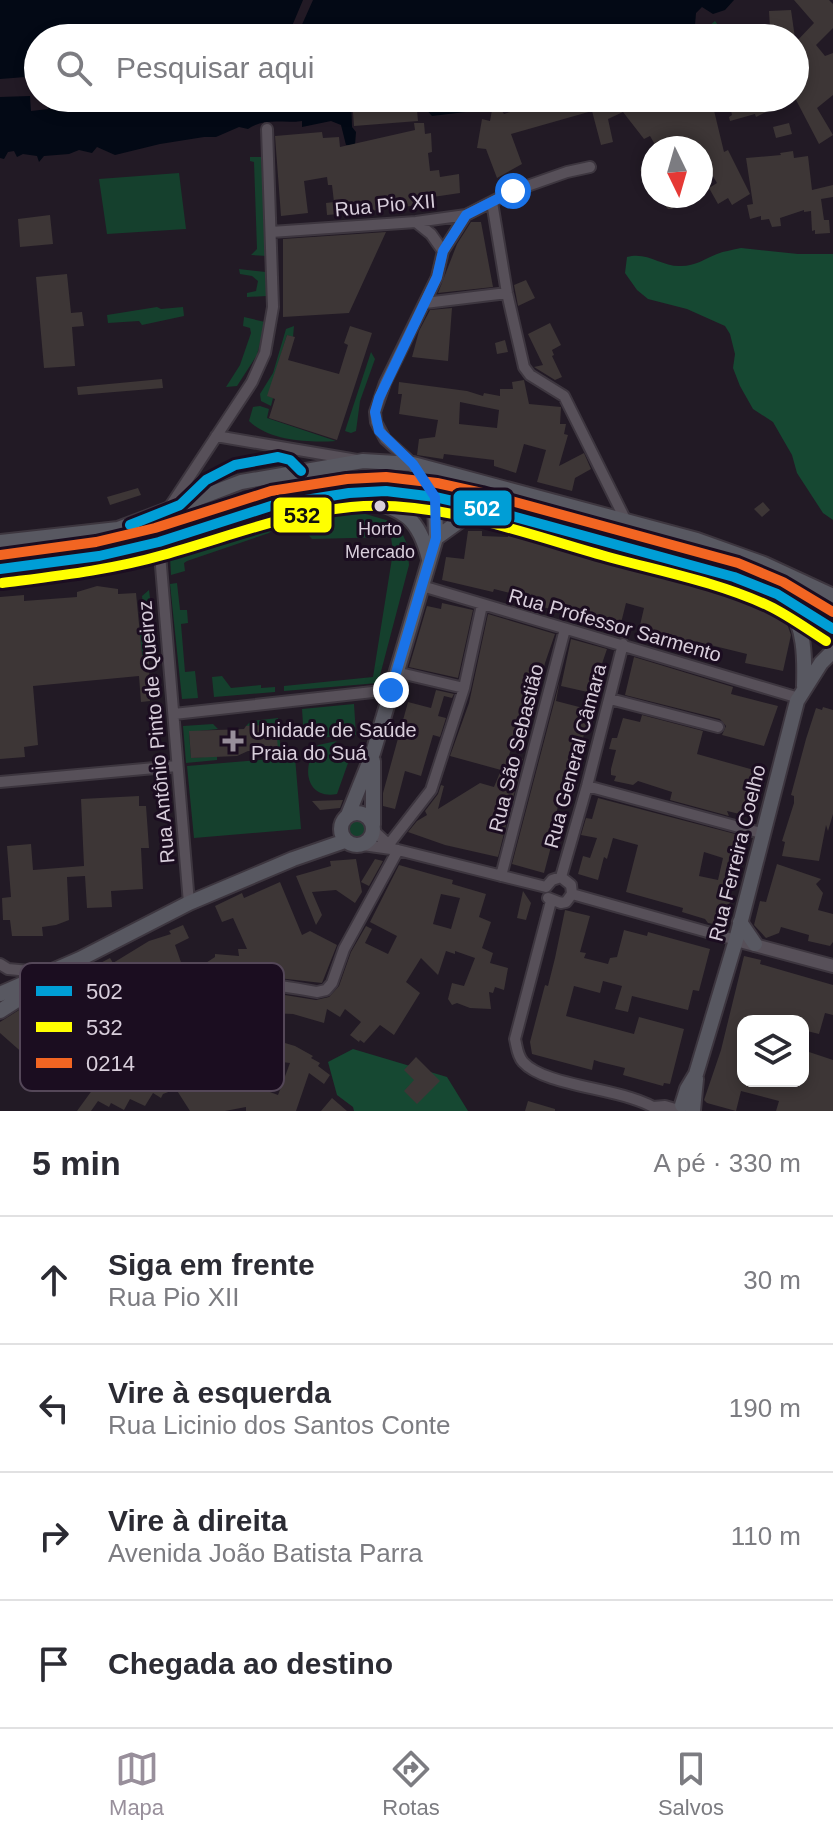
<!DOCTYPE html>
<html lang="pt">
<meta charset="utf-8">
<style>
body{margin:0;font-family:Arial,sans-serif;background:#f7f7f7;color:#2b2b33}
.controls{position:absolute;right:24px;bottom:24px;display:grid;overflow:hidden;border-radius:16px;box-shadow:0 4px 12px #0003}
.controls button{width:72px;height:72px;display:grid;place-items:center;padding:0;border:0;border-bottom:2px solid #e1e1e2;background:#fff;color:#2b2b33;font:40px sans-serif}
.compass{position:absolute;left:641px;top:136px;width:72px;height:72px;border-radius:50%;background:#fff;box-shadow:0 4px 12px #0003;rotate:175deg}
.stop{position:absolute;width:24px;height:24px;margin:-18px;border:6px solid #1a73e8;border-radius:50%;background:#fff}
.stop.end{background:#1a73e8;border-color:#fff;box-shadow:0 2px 8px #0008}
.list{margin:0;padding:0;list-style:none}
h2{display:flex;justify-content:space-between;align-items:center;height:104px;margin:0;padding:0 32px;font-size:34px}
h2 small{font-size:26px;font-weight:400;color:#7c7c81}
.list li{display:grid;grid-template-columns:52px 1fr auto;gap:24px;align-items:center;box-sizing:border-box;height:128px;padding:0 32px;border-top:2px solid #e1e1e2}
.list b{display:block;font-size:30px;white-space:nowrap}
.list p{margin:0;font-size:26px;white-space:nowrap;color:#7c7c81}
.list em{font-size:26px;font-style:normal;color:#7c7c81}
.icon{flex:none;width:44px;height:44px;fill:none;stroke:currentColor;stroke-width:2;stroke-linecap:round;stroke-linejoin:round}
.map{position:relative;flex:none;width:833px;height:1111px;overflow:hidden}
.search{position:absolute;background:#fff;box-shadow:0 4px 12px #0003;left:24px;right:24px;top:24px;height:88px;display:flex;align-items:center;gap:20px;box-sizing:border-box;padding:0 28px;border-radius:44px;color:#7c7c81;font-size:30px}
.sheet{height:616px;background:#fff}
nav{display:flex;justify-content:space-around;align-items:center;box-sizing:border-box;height:112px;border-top:2px solid #e1e1e2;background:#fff;font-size:22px;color:#7c7c81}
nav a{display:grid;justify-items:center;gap:4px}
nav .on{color:#988f9b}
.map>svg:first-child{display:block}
.green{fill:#15402d}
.forest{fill:#164832}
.water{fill:#030915}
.pier{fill:#221a25}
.building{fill:#3d3636;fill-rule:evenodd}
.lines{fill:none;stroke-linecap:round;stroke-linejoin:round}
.minor-casing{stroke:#3d363f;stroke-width:14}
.tertiary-casing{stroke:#3d363f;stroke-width:16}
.secondary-casing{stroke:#3d363f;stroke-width:18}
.minor{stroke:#575059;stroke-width:10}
.tertiary{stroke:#575059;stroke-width:12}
.secondary{stroke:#585861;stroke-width:14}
.bus-1-casing{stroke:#1b0d20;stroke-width:16}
.bus-2-casing{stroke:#1b0d20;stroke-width:16}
.bus-3-casing{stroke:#1b0d20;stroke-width:16}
.bus-1{stroke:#009ed6;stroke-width:10}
.bus-2{stroke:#ff0;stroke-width:10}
.bus-3{stroke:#f26522;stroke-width:10}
.route{stroke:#1a73e8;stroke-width:10}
.bus-dot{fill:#d8cedb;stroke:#1b0d20;stroke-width:3}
.poi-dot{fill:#988f9b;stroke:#1b0d20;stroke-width:3}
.labels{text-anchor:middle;stroke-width:6;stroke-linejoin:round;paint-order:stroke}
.bus-label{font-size:18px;fill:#d8cedb;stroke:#1b0d20}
.street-label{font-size:20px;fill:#d8cedb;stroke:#1b0d20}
.poi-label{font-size:20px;fill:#d8cedb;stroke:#1b0d20;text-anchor:start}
.key{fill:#1b0d20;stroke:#544758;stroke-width:2}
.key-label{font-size:22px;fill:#d8cedb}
.line-badge{stroke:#1b0d20;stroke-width:3}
.badge-label{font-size:22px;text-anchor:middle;font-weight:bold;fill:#fff}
.pale-badge-label{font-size:22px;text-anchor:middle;font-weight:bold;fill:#111}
</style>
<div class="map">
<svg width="833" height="1111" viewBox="0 0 833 1111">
<rect width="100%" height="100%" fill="#221a25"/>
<!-- green -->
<path class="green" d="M715,21L723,32L716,38H695Z
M250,157H261L267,256L251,255L257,249L254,162L250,161Z
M179,173L186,229L107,234L99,179Z
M239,269L266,272V296L247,297V293L256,291L258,281L252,276L240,274Z
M157,307L161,309L183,307L184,316L142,325L139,321L108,323L107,315Z
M244,317L265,322L257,355L237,386L226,387L240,365L251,333L250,328L243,326Z
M294,326L293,337L287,335L268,396L273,398L271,406L261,401L260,394L273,373L286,329Z
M371,352L375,359L360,401L356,431L351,433L345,431Z
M260,406L269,409L267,418L336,441C310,443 269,441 249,421L253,407Z
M311,512L362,513L393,522L401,531L407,544L409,565L378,683L284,691V686L373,677L393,552L391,537L312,539L303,529L280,531L278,519Z
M270,520L271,531L269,533L187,561L184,563L185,571L171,575L170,556Z
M177,583L180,610H187L188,623L181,624L185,672L195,671L198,698L182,699L170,584Z
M149,590L153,623L150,625L145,621L142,596Z
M153,631L155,652L142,656L139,632Z
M222,676L231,688L261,685V688L275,687V692L214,697L212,677Z
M354,704L356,735L304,739L302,709Z
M278,718L281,755L254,757L252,752L278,750L246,726L251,721Z
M213,724L218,729L189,732L191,758L217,756V760L186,763L183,726Z
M337,741L332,745L334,756L348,763L337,794C305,800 301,765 318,745Z
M295,757L301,829L194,838L187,766Z
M347 828a10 10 0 1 1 20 0a10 10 0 1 1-20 0Z"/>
<!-- forest -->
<path class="forest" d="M741,248L798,254H833V520L823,513L797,473L792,455L773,422L753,409L740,386L733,368L735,354L730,334L725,326L687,309L648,299L637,290L625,273L627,257C647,251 662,267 681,266C696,266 704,259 717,254C724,251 733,250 741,248Z
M353,1049L447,1077L468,1111H354L353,1107L337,1095L328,1062Z"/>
<!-- water -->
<path class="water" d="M0,0H734L725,10L713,14L702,7L696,13L695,25L683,38H38V98H351L352,127L356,132L355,145H346L341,125L331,121L302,127V121C283,124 265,117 248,129L239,127L216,137H204L160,144L115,155L97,147L92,153L79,150L69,154L44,156L39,162L37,156L23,154L17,157L14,151L8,152L4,159L0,158Z
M416,98H529L507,107L432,116Z"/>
<!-- pier -->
<path class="pier" d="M303,0H313L296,38H287Z
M38,76V98H48V109L31,111L30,96L0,97V79Z"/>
<!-- building -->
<path class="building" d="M794,0H829L833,4V28L816,45L825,56L833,53V95L817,108L833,135L819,144L795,98L756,117L755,114L730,121L729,117L732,115L728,98H741L742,103L747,102V108L766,98H795V43L814,23Z
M791,10L795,38H726L753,27L755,31L770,28L769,11Z
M352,98H390L389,102L416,99L418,121L354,126Z
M535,98H711L724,152L728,150L750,194L732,205L728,198L718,204L709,188L717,183L707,166L701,169V148H657L650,136L644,139L623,112L608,119L613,142L601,145L592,111L511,134L522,164L497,178L486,149L477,148L482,119L490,121L492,110L500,108L504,114L523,108L522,103Z
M414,123H424L425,134L431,133L432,152L428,153L430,171L439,170L440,177L459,174L460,193L426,198L427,204L369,211V207L350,210V213L327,215L326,203L334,202L332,185H328L327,177L304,181L308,213L281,216L275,136L322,132L323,138L339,137L340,147L415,130Z
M789,123L792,134L776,138L773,127Z
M793,151L794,158L808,156L812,190L833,185V197L821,199L824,220H829L830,233L815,234V230L812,231L811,211L804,212V210L780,218L781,226L772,227L769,219L761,220V216L750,219L747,205L753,204L746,158L781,155L780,153Z
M653,162V189L640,170Z
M659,196H686L672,209H668Z
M50,215L53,244L20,247L18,219Z
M471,222H481L493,287L438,293L457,244Z
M386,232L349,313L283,317V239Z
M67,274L71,313L82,312L84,326L72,327L75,366L44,368L36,277Z
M526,280L535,298L518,306L514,285Z
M452,308L448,361L412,357L419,331L430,310Z
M550,323L561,345L552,350L554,355L552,356L562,377L555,380L534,367L543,365L528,334Z
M350,326L372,333L337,440L269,418L275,399L267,396L287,335L295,337L288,360L339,374L348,345L344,343Z
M505,340L508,352L497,354L495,343Z
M162,379L163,388L78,395L77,387Z
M524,380L529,404L561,407L560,424H566L564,434L568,435L559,466L584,453L591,469L575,478L572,491L537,482L546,450L524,444L516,473L494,466V460L444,454L443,459L417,455L419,439L435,437L438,420L399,414L402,394H398L399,382L467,391L483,396L484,393L500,396V389H513L512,382ZM460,402L499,410L497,428L459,424Z
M138,488L141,495L110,505L107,497Z
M763,502L770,510L762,517L754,509Z
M468,531H482V536L508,537L509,531L551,539L600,552L599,554L654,568L653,573L676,579L677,574L699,579L697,586L718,591L719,586L731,589L730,591L778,607L781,619L785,618L791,635L783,671L745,663L747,654L694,641L693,645L683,642L682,645L638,634L644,608L626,603L620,627L535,605L520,600L522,596L494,589L493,592L442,580L446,557L464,559Z
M97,586L118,589V594L136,593L142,655L149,659L150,701L141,702L139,676L33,686L38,745L24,747L25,757L0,759V597L24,595V601L77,597V592Z
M442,603L473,610L458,678L409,667L427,606L441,609Z
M488,614L555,634L545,663L534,716L524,713L509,755L523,759L498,857L445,845L408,832L417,821L427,815L425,811L438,794L441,785L444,786L438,809L480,783L494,787L501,770L450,756L469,703Z
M571,639L607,649L592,693L561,686Z
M634,657L733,687L731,694L778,706L764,746L722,735L726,726L720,719L625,695Z
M560,680L556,701L587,709L586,711L590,712L572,779L565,778L559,801L555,820H558L544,873L512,864Z
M436,690L454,694L452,698L444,696L438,716L446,718L440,737L433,735L421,776L405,771L395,809L383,806V793L408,702L431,708Z
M823,707L833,710V814L828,831L826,825L819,861L782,856L785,842L782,841L794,803V796L791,795L806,739L816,708L822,710Z
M642,715L703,731L697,754L761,772L748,816L727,811L729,816L670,800L672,792L638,781L633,785L614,781L616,776L611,775V769L616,750L609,749L612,738H617L623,718L640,722Z
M276,724L278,750L248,751L237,756L191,758L189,731L244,729L246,726Z
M139,796V806H146L149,848H141L143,889L111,891L112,907L87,908L85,876L67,877L69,920L56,925L42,927L43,936H12L10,920H3L2,898L11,897L7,846L31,844L33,870L84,866L81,799Z
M598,798L739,835L724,899L731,900L724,918L714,924L708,923L705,919L682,912L683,908L626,892L638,845L613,838L607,859L604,857L598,880L578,874L583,856L590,858L597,838L581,835L586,818L592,819ZM704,852L723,858L718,880L699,876Z
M343,800L340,808L320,810L312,801Z
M356,859L362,892L355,903L336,890L312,892L322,915L316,925L296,876L331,866L330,861Z
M375,859L383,861L369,886L361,882Z
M777,864L821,879L816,884L823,893L818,910L833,914V942L830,946L808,941L809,935L781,927L779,933L766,938L754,925L760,901L766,902Z
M399,865L445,878L453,880L452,884L486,894L479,917L491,922L482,948L493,953L490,963L508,968L504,990L495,987L493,993L489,992L491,1009L470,1008L457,1003L452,1005L448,999L452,983L464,986L475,958L455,951V954L446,951L438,975L421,958L406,982L420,993L394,1035L380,1025L364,1043L360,1040L359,1042L350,1035L361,1022L345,1009L340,1017L327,1009L324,1023L293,1014L270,1013L263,1027L262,1040L283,1047L285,1043L295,1046L313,1056L311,1058L320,1063L318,1066L330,1075L324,1084L309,1073L296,1111H246V1107L225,1111H190L176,1089L163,1094L161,1098L153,1093L145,1106L130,1099L124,1110L111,1103L109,1107L98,1101L91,1111H77L93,1089L52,1063L43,1071L0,1033V1022L60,984L110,958L113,963L149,941L171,934L169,931L183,925L189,938L175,945L183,968L197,964L198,968L215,957V954L239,956L238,949H247L233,918L222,922L215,906L242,893L244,898L280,882L302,935L310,931L337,945L322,983L251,975H215L180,982L104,1009L99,1014L100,1022L108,1025L128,1020L168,1004L187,1057L194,1055L184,998L233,990L266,992L316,1000L329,997L339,986L351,952L366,926L372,929L365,943L388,954L397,936L370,922ZM441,894L460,898L451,929L433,924ZM243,999L247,1019L221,1021L227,1085L222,1086L200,1012L214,1010L213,1002ZM266,1060L290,1063L278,1095L262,1089Z
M523,891L531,903L526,920L517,918Z
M565,910L590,916L580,952L586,953L584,958L608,964L610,958L617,957L624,930L647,936L648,932L710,949L699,991L693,990L688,1010L632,996L628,1012L615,1009L622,986L603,981L600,993L574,986L566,1016L634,1034L639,1017L684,1029L670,1084L664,1083L663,1086L623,1075L625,1068L600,1062L594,1060L592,1070L532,1054L530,1042L545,985L548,986L555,958Z
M744,956L761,960L760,964L833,985V1015L825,1013L819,1034L803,1030V1021H743V1081H803V1050L833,1060V1111H776L779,1101L741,1091L736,1111L707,1103L704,1100L721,1050Z
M416,1057L440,1081L417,1104L404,1091L414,1080L404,1070Z
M332,1098L347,1111H321Z
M528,1101L555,1109V1111H525Z"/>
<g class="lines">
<defs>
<path id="minor" d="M492,202L507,293L524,367L530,375L564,396L626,521
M416,222L431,234L443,251
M271,232L416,222L466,215L513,191L567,172L590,167
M425,303L507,293
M216,436L357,460
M413,464L385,439L376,422L375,412L385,383L437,277L443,251L466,215
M422,586L799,698
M396,672L464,688
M610,699L718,727
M174,714L391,690
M0,782L177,766
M587,786L761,833
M374,831L392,848
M363,845L398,850L546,887
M386,848L431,790L464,688L482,605
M501,876L565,629
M561,877L587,786L623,644
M546,887L552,880L561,877L571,885L572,894
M572,894L736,940
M548,898L561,903L566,902L572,894
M551,901L515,1039C517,1047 517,1055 523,1062C546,1088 630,1088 659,1111
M189,903L159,542L167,511L252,382L265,353L273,307L267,129
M0,964L8,969L41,972
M106,1017C133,1013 156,998 182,990C228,976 272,984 317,992L326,990L332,983L344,949L398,850
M653,1107L665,1106L675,1109"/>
<path id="tertiary" d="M736,940L833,966"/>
<path id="secondary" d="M413,464L435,497
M357,495C400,511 417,511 429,559
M436,538L479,507
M0,542L118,529L241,482L363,461L413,464L697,540L764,564L833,596
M0,569L99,556L159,542L274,505L349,493L386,491L435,497L479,507L734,577L777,594L833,629
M807,590L833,611
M789,602C804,630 805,654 804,686
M341 829a16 16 0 1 1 32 0a16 16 0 1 1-32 0Z
M348,815L373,753L436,538L435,497
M373,825V761
M740,922L755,944
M0,994L80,959L189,903L293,859L345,841
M0,1011L53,977
M682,1105L687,1089L696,1074L736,940L797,701L821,663L833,651
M693,1110L696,1079"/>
</defs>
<!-- minor casing -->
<use href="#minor" class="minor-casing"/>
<!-- tertiary casing -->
<use href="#tertiary" class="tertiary-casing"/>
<!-- secondary casing -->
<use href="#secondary" class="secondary-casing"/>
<!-- minor -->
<use href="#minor" class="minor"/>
<!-- tertiary -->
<use href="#tertiary" class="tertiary"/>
<!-- secondary -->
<use href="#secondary" class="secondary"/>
<defs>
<path id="bus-1" d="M130,525L180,505L206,480L235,465L278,457L290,460L301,471
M0,569L99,556L159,542L274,505L349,493L386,491L435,497L479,507L734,577L777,594L833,629"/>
<path id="bus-2" d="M2,583C56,576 111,570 163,555C228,537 283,514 351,507C436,498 531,536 612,558C664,572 720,583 769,606C788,615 807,629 826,641"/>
<path id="bus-3" d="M0,555L96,542L155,528L271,491L347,479L386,477L437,483L482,493L738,563L783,582L833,612"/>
</defs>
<!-- bus-1 casing -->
<use href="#bus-1" class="bus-1-casing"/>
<!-- bus-2 casing -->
<use href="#bus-2" class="bus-2-casing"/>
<!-- bus-3 casing -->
<use href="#bus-3" class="bus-3-casing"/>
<!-- bus-1 -->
<use href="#bus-1" class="bus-1"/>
<!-- bus-2 -->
<use href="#bus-2" class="bus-2"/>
<!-- bus-3 -->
<use href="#bus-3" class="bus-3"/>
</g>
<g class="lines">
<!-- route -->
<path class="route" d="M391,690L436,538L435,497L413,464L379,431L375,412L379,398L437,277L443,251L466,215L513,191"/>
</g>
<!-- markers -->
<circle class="bus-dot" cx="380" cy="506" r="7"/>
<path class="poi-dot" d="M229 729h8v8h8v8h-8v8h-8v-8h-8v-8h8z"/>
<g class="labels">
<!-- bus labels -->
<g class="bus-label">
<text x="380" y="535">Horto<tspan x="380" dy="23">Mercado</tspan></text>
</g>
<!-- street labels -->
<g class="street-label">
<text transform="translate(385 205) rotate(-5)" y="7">Rua Pio XII</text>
<text transform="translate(615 625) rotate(16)" y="7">Rua Professor Sarmento</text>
<text transform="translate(156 732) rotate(-95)" y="7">Rua Antônio Pinto de Queiroz</text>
<text transform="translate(516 748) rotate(-76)" y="7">Rua São Sebastião</text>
<text transform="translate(575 756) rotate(-75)" y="7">Rua General Câmara</text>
<text transform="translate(737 853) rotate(-76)" y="7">Rua Ferreira Coelho</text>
</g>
<!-- poi labels -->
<g class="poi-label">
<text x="251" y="737">Unidade de Saúde<tspan x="251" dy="23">Praia do Suá</tspan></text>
</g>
</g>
<!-- legend -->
<rect x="20" y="963" width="264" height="128" rx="12" class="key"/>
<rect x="36" y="986" width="36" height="10" fill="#009ed6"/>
<rect x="36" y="1022" width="36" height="10" fill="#ff0"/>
<rect x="36" y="1058" width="36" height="10" fill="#f26522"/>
<g class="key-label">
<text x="86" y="999">502</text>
<text x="86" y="1035">532</text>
<text x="86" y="1071">0214</text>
</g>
<g class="line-badge">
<rect x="452" y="489" width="61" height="38" rx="8" fill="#009ed6"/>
<rect x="272" y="496" width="61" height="38" rx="8" fill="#ff0"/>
</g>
<g class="badge-label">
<text x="482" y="516">502</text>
</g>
<g class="pale-badge-label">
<text x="302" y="523">532</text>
</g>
</svg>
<div class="controls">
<button><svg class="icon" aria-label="layers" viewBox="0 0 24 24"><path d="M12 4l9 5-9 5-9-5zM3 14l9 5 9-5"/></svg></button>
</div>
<svg class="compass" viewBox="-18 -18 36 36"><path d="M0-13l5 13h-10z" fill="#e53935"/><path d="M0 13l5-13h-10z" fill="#7c7c81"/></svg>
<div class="stop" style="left:513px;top:191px"></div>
<div class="stop end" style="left:391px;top:690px"></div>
<div class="search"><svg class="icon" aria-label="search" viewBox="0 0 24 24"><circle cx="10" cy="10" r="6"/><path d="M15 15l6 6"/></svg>Pesquisar aqui</div>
</div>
<section class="sheet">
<h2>5 min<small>A pé · 330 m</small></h2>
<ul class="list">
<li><svg class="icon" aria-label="ahead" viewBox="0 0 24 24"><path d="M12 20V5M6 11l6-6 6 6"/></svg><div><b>Siga em frente</b><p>Rua Pio XII</p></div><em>30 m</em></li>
<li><svg class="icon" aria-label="left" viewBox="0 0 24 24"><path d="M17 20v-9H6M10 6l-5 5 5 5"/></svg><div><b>Vire à esquerda</b><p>Rua Licinio dos Santos Conte</p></div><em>190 m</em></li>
<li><svg class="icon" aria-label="right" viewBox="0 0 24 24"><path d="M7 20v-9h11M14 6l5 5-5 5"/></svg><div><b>Vire à direita</b><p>Avenida João Batista Parra</p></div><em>110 m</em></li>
<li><svg class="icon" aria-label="arrive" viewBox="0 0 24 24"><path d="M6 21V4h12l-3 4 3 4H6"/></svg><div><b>Chegada ao destino</b></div></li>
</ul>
</section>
<nav>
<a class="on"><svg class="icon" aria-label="map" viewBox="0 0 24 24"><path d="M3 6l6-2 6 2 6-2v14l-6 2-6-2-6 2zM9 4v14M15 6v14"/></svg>Mapa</a>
<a><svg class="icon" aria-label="directions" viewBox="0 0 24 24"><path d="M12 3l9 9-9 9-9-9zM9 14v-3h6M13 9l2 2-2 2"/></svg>Rotas</a>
<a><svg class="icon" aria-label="saved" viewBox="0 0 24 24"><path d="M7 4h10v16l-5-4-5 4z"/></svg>Salvos</a>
</nav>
